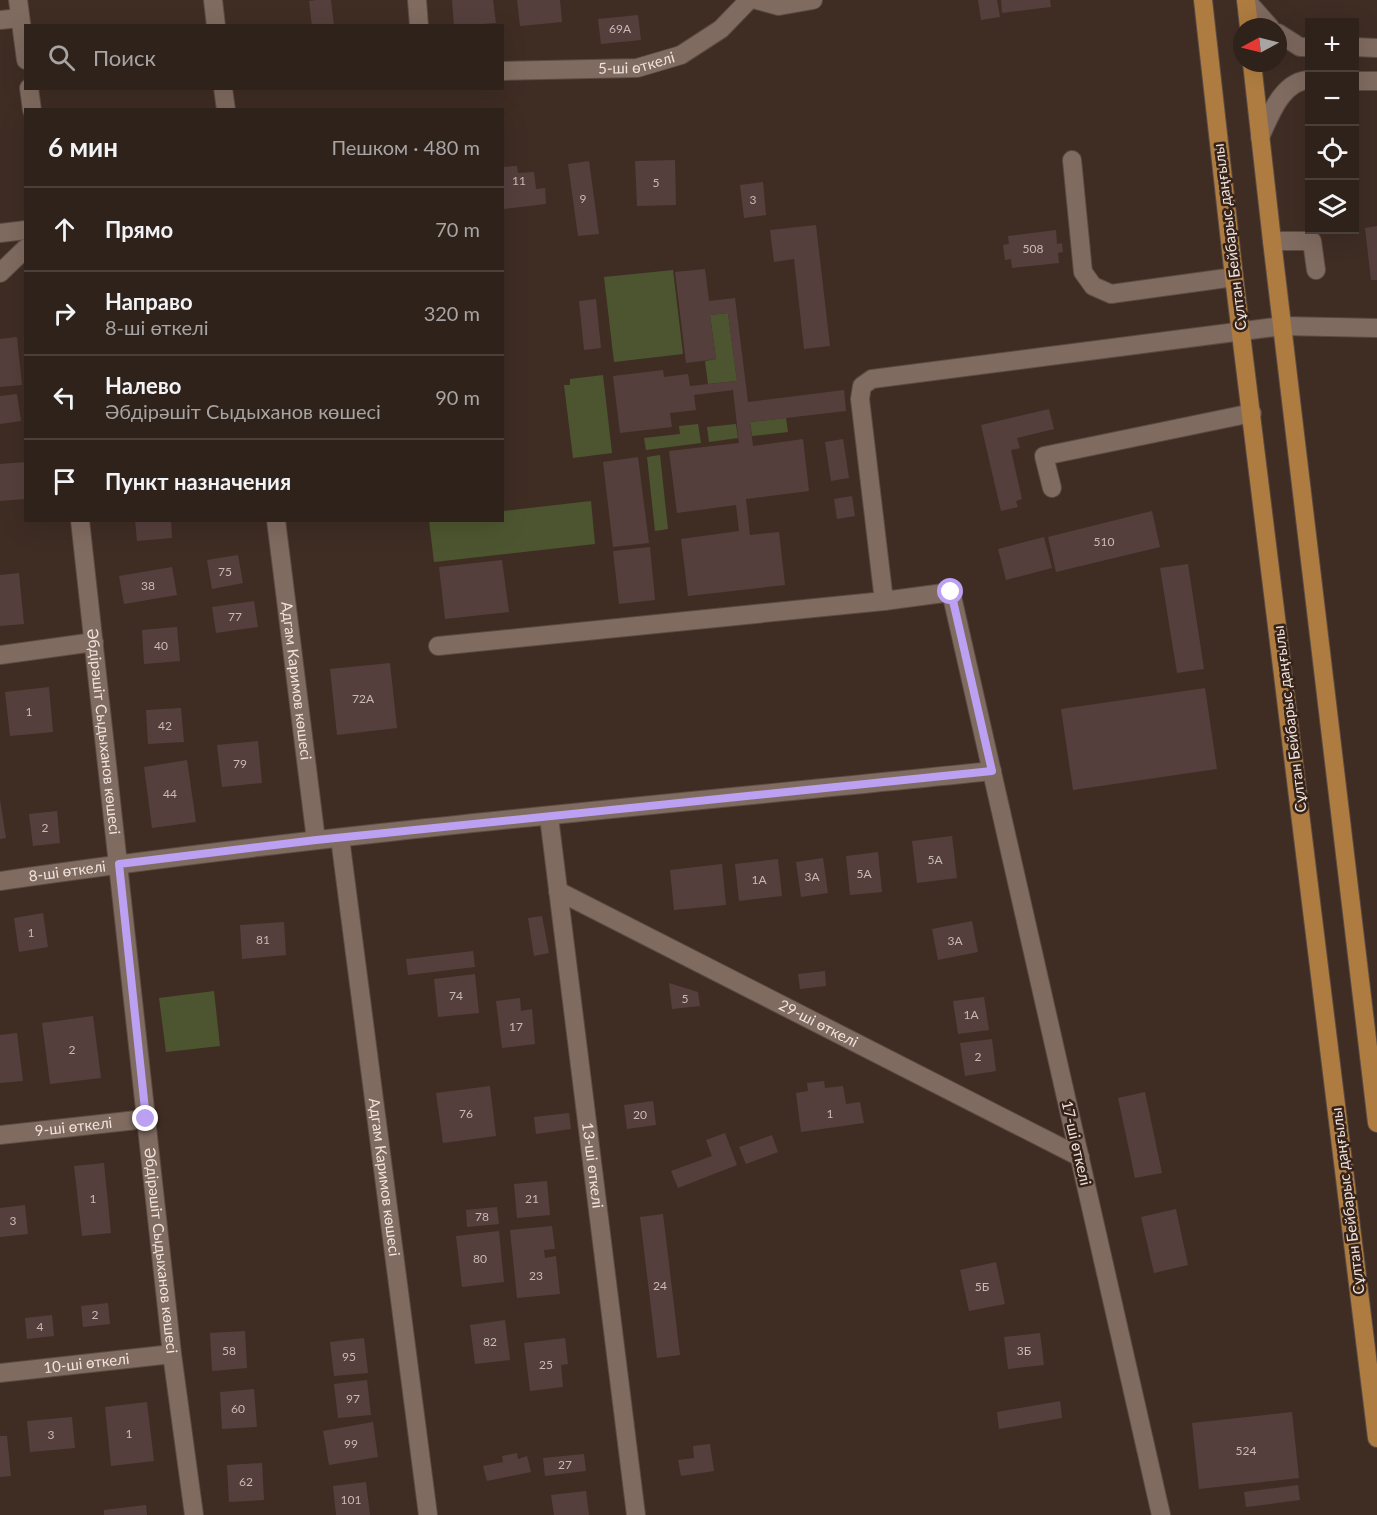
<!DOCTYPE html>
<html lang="ru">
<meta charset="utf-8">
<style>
body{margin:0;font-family:Lato,sans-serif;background:#3b2f28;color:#f1f3f6}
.controls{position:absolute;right:18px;top:18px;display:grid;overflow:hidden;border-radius:0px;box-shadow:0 6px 24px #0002}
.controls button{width:54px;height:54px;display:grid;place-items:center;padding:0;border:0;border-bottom:2px solid #4a3f3a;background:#2f221b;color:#f1f3f6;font:30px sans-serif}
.compass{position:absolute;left:1233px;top:18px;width:54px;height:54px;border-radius:50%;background:#2f221b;box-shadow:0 6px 24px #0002;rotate:263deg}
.stop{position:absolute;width:18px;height:18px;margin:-14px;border:4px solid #bca0f2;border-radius:50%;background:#fff}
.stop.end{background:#bca0f2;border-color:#fff;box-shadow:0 2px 6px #0008}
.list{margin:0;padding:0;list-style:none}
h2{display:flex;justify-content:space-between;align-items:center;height:78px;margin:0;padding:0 24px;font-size:26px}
h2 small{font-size:20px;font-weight:400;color:#a7a4a3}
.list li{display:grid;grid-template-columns:39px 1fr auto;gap:18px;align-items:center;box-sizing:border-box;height:84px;padding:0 24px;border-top:2px solid #4a3f3a}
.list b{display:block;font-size:22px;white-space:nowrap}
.list p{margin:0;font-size:20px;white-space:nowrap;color:#a7a4a3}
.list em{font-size:20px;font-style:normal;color:#a7a4a3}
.icon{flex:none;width:33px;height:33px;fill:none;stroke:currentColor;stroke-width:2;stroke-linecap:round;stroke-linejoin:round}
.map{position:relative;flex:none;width:1377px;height:1515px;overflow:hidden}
.search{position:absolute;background:#2f221b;box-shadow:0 6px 24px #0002;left:24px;top:24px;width:480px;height:66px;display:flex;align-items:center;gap:15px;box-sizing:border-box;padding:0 21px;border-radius:0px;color:#a7a4a3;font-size:22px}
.panel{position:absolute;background:#2f221b;box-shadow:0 6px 24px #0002;left:24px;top:108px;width:480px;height:414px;border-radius:0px}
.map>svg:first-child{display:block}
.green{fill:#4d5530}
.building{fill:#553f3d}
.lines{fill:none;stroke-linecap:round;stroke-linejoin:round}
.minor-casing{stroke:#5b4b43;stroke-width:20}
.major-casing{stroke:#5b4b43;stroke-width:20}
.minor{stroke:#806b60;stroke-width:18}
.major{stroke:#ae7c40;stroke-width:18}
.route{stroke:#bca0f2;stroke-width:8}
.labels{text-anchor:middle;stroke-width:5;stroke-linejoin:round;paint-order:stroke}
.number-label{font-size:12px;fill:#c9bab6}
.street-label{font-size:15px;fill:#f0e3de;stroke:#35231a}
</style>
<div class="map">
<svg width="1377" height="1515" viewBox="0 0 1377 1515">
<rect width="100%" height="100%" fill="#3f2d24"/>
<!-- green -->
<path class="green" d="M673,270L683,354L614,362L604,277Z
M728,313L737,381L708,384L705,361L716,359L710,315Z
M603,375L612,453L573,458L564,385H570V379Z
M786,418L788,432L752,436L750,422Z
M698,424L701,443L646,450L644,438L680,434L679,426Z
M736,424L738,438L709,442L707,427Z
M660,455L668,529L655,531L647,457Z
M591,501L595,544L434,562L429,521L502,520L503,511Z
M214,991L220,1046L166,1052L159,998Z"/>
<!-- building -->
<path class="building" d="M316,0H331L334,26H312L309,1Z
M452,0H493L496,23L454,26Z
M517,0H560L562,22L520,26Z
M978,0H997L1000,17L981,20Z
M1001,0H1050L1051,7L1002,13Z
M638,15L641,40L601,44L598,19Z
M675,160L676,205L637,206L635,161Z
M589,161L599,234L578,236L568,164Z
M517,166L518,173L534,172L536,189L545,188L546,204L504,209L502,167Z
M763,182L766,215L744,218L740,185Z
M816,225L830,346L804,349L794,259L774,262L770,230Z
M1377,226V280H1371L1365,228Z
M1056,230L1057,244L1062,243L1063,252L1058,253L1059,263L1012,268L1011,259L1005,260L1003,245L1009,244L1008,236Z
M705,269L709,301L735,298L748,402L844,390L846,411L750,422L753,446L803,439L809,491L746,499L750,535L779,532L785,585L688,596L681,539L739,531L736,505L677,513L669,451L739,443L733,390L694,395L696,410L670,413L672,427L620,433L613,376L663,370L664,377L688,374L690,386L737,381L728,313L710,315L716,359L686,363L675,272Z
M596,299L601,348L584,350L579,301Z
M17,337L22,385L0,387V339Z
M17,394L21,421L0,424V396Z
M1049,409L1054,429L1017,438L1020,448L1011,450L1022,499L1016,501L1018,507L1001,511L981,425Z
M843,439L849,478L831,481L825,442Z
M638,457L649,543L613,547L603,462Z
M26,462V499L0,501V464Z
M852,496L855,516L837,519L834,499Z
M1152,511L1160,547L1056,572L1048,537Z
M135,520H171L172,538L137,541Z
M1044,537L1052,568L1006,580L998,549Z
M650,547L655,600L619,604L613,551Z
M238,555L243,583L212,589L207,560Z
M502,560L509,612L445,619L439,567Z
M1188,564L1204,669L1177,673L1160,568Z
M172,567L177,595L124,604L119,576Z
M19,573L24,624L0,626V575Z
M254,601L258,627L216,633L212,607Z
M177,627L180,661L144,664L142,630Z
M390,663L397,728L337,735L330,669Z
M49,687L53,732L10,736L5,692Z
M1205,688L1217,769L1073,790L1061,709Z
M181,708L184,742L148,744L146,710Z
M258,741L262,783L222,787L217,745Z
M187,760L196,822L152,828L144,767Z
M0,800L6,838L0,839Z
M57,811L60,843L33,846L29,814Z
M952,836L957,878L917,883L912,841Z
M878,852L882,892L850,895L846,856Z
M823,858L828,893L801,897L796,862Z
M778,859L782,896L739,901L735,864Z
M722,864L726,905L674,910L670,870Z
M43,913L48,947L19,952L14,918Z
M542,916L549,953L534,956L528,918Z
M972,921L978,952L938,960L932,929Z
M284,922L286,955L242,959L240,925Z
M473,951L475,967L408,975L406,959Z
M825,971L826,986L800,989L798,974Z
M475,974L479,1013L438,1017L434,979Z
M669,983L698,992L700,1006L672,1009Z
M984,997L989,1030L958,1034L953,1001Z
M520,998L521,1011L532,1009L535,1044L502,1048L496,1001Z
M93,1016L101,1078L50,1084L42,1023Z
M17,1033L23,1081L0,1083V1035Z
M992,1039L996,1071L965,1076L960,1043Z
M824,1081L825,1088L843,1086L846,1104L860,1102L864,1123L801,1132L796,1093L808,1091L807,1083Z
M490,1086L496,1136L443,1143L436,1093Z
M1145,1092L1162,1173L1135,1178L1118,1098Z
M653,1101L656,1125L627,1129L624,1105Z
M569,1113L571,1129L536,1134L534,1117Z
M725,1133L737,1165L678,1188L671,1171L712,1156L706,1140Z
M772,1135L778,1152L746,1164L739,1147Z
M104,1163L111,1233L82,1236L74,1166Z
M547,1181L550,1215L517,1218L514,1184Z
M25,1205L28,1234L0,1237V1208Z
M497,1207L499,1224L467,1227L466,1210Z
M1176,1209L1188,1265L1154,1273L1141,1217Z
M663,1214L680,1355L657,1358L640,1217Z
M552,1226L555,1249L544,1250L545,1258L556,1256L560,1294L517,1298L510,1230Z
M499,1231L504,1282L462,1287L456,1236Z
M996,1262L1005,1304L969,1311L960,1270Z
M108,1303L110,1324L83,1327L81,1306Z
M52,1315L54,1336L27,1339L25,1318Z
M505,1320L510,1360L475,1364L470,1325Z
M245,1331L247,1368L212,1371L210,1333Z
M1040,1333L1044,1365L1008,1369L1004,1337Z
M364,1338L368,1373L334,1376L330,1342Z
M565,1338L568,1364L561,1365L563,1387L530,1391L524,1343Z
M367,1380L371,1415L338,1418L334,1384Z
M254,1389L257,1427L222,1429L220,1392Z
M1060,1401L1062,1418L999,1429L997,1412Z
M147,1402L154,1461L111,1466L105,1407Z
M1292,1412L1299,1478L1199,1489L1192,1423Z
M72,1417L75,1448L30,1452L27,1421Z
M373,1422L378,1457L329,1465L323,1431Z
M0,1436H7L11,1476L0,1477Z
M710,1444L714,1471L681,1476L678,1460L694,1458L693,1446Z
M517,1453L518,1459L527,1456L531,1472L487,1481L483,1466L503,1462L502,1456Z
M584,1454L586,1471L545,1476L543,1458Z
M262,1463L264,1500L229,1502L227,1465Z
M366,1482L370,1515H336L333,1486Z
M1298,1485L1300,1500L1246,1507L1244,1492Z
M586,1491L589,1515H554L551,1495Z
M146,1505L147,1515H104V1510Z"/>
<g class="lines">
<defs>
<g id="minor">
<path d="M18,0L26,60"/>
<path d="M213,0L216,26"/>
<path d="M417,0L419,26"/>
<path d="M757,0L779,6L813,0"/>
<path d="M1246,0L1270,27"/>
<path d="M0,20L20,18"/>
<path d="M1278,33L1300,47H1310"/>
<path d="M1354,47L1377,48"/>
<path id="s1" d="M502,71L637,68L681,55L721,29L749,0"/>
<path d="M1354,81H1377"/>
<path d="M29,88L32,110"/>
<path d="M223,88L226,110"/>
<path d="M1260,137C1270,116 1282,80 1310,80"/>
<path d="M1072,160L1083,272L1093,286L1111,294L1234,277"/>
<path d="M0,233L26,230"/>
<path d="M1272,241H1312L1316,270"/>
<path d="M0,273L26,248"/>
<path d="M1052,488L1044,456L1252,413"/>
<path id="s2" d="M80,520L172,1354L194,1515"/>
<path id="s3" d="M276,520L316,840"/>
<path d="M438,646L884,601"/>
<path d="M0,655L94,642"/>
<path id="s4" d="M549,817L636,1515"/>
<path id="s5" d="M340,838L428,1515"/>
<path id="s6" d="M0,881C329,833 661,805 992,771"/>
<path id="s7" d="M558,891L1080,1157"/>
<path id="s8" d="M0,1135L146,1119"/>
<path id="s9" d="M0,1373L172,1354"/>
<path d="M1161,1515L951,592L884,601L860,399L862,386L872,379L1282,326L1377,328"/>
</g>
<path id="major" d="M1203,0L1234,277L1377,1438
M1246,0L1249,27
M1252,63L1272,241L1377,1123"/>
</defs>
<!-- minor casing -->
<use href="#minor" class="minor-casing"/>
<!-- major casing -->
<use href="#major" class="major-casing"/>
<!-- minor -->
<use href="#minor" class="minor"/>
<!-- major -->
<use href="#major" class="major"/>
</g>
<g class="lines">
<!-- route -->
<path class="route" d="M146,1119L119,864L316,840L992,771L951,592"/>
</g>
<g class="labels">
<!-- number labels -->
<g class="number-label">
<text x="620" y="33">69А</text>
<text x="519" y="185">11</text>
<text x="656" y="187">5</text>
<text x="583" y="203">9</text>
<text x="753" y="204">3</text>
<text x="1033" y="253">508</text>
<text x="1104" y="546">510</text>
<text x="225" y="576">75</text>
<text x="148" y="590">38</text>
<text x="235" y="621">77</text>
<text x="161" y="650">40</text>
<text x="363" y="703">72А</text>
<text x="29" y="716">1</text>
<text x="165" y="730">42</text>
<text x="240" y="768">79</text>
<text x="170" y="798">44</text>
<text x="45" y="832">2</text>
<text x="935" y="864">5А</text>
<text x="864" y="878">5А</text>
<text x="812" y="881">3А</text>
<text x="759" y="884">1А</text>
<text x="31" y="937">1</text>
<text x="263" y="944">81</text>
<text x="955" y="945">3А</text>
<text x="456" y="1000">74</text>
<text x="685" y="1003">5</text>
<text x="971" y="1019">1А</text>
<text x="516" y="1031">17</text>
<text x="72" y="1054">2</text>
<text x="978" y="1061">2</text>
<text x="466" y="1118">76</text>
<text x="830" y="1118">1</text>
<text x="640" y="1119">20</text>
<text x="93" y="1203">1</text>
<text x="532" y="1203">21</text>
<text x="482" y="1221">78</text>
<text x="13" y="1225">3</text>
<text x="480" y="1263">80</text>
<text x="536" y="1280">23</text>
<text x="660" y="1290">24</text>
<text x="982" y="1291">5Б</text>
<text x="95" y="1319">2</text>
<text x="40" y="1331">4</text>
<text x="490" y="1346">82</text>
<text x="229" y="1355">58</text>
<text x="1024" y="1355">3Б</text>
<text x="349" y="1361">95</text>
<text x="546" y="1369">25</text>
<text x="353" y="1403">97</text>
<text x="238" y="1413">60</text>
<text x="129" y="1438">1</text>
<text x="51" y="1439">3</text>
<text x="351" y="1448">99</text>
<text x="1246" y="1455">524</text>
<text x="565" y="1469">27</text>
<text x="246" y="1486">62</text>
<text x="351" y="1504">101</text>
</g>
<!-- street labels -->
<g class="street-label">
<text dy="5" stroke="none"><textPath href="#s1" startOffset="135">5-ші өткелі</textPath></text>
<text transform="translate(1230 237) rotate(-97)" y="5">Сұлтан Бейбарыс даңғылы</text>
<text dy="5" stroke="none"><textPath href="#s3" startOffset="162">Адгам Каримов көшесі</textPath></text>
<text transform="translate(1290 719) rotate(-97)" y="5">Сұлтан Бейбарыс даңғылы</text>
<text dy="5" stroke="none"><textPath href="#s2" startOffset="213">Әбдірәшіт Сыдыханов көшесі</textPath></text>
<text dy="5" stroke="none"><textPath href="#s6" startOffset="68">8-ші өткелі</textPath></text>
<text dy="5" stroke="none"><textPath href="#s7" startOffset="292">29-ші өткелі</textPath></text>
<text dy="5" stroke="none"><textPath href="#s8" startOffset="74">9-ші өткелі</textPath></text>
<text transform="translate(1076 1143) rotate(77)" y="5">17-ші өткелі</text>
<text dy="5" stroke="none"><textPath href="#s4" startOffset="351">13-ші өткелі</textPath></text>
<text dy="5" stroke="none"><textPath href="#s5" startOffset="342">Адгам Каримов көшесі</textPath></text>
<text transform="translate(1348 1201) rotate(-97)" y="5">Сұлтан Бейбарыс даңғылы</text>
<text dy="5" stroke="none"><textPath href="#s2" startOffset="735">Әбдірәшіт Сыдыханов көшесі</textPath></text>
<text dy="5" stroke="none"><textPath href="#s9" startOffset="87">10-ші өткелі</textPath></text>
</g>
</g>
</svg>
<div class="controls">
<button>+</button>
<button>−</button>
<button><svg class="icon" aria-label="locate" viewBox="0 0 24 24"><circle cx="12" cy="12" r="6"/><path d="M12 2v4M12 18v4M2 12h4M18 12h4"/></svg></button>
<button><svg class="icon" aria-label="layers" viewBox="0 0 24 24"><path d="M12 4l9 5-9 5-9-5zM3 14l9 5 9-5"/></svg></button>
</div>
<svg class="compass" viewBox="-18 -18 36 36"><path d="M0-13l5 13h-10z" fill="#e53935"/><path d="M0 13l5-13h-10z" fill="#a7a4a3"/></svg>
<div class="stop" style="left:951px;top:592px"></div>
<div class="stop end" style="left:146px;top:1119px"></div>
<div class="search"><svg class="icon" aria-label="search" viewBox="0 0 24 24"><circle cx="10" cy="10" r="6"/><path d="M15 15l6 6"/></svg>Поиск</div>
<section class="panel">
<h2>6 мин<small>Пешком · 480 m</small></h2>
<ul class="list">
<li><svg class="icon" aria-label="ahead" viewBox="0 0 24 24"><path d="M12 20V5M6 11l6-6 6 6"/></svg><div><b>Прямо</b></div><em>70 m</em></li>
<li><svg class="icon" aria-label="right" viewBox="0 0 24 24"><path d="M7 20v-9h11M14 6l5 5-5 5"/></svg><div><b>Направо</b><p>8-ші өткелі</p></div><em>320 m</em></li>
<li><svg class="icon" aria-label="left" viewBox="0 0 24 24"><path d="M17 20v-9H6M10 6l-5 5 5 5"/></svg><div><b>Налево</b><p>Әбдірәшіт Сыдыханов көшесі</p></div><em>90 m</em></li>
<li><svg class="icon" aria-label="arrive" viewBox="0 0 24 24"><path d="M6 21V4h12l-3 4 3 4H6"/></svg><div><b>Пункт назначения</b></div></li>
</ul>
</section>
</div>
